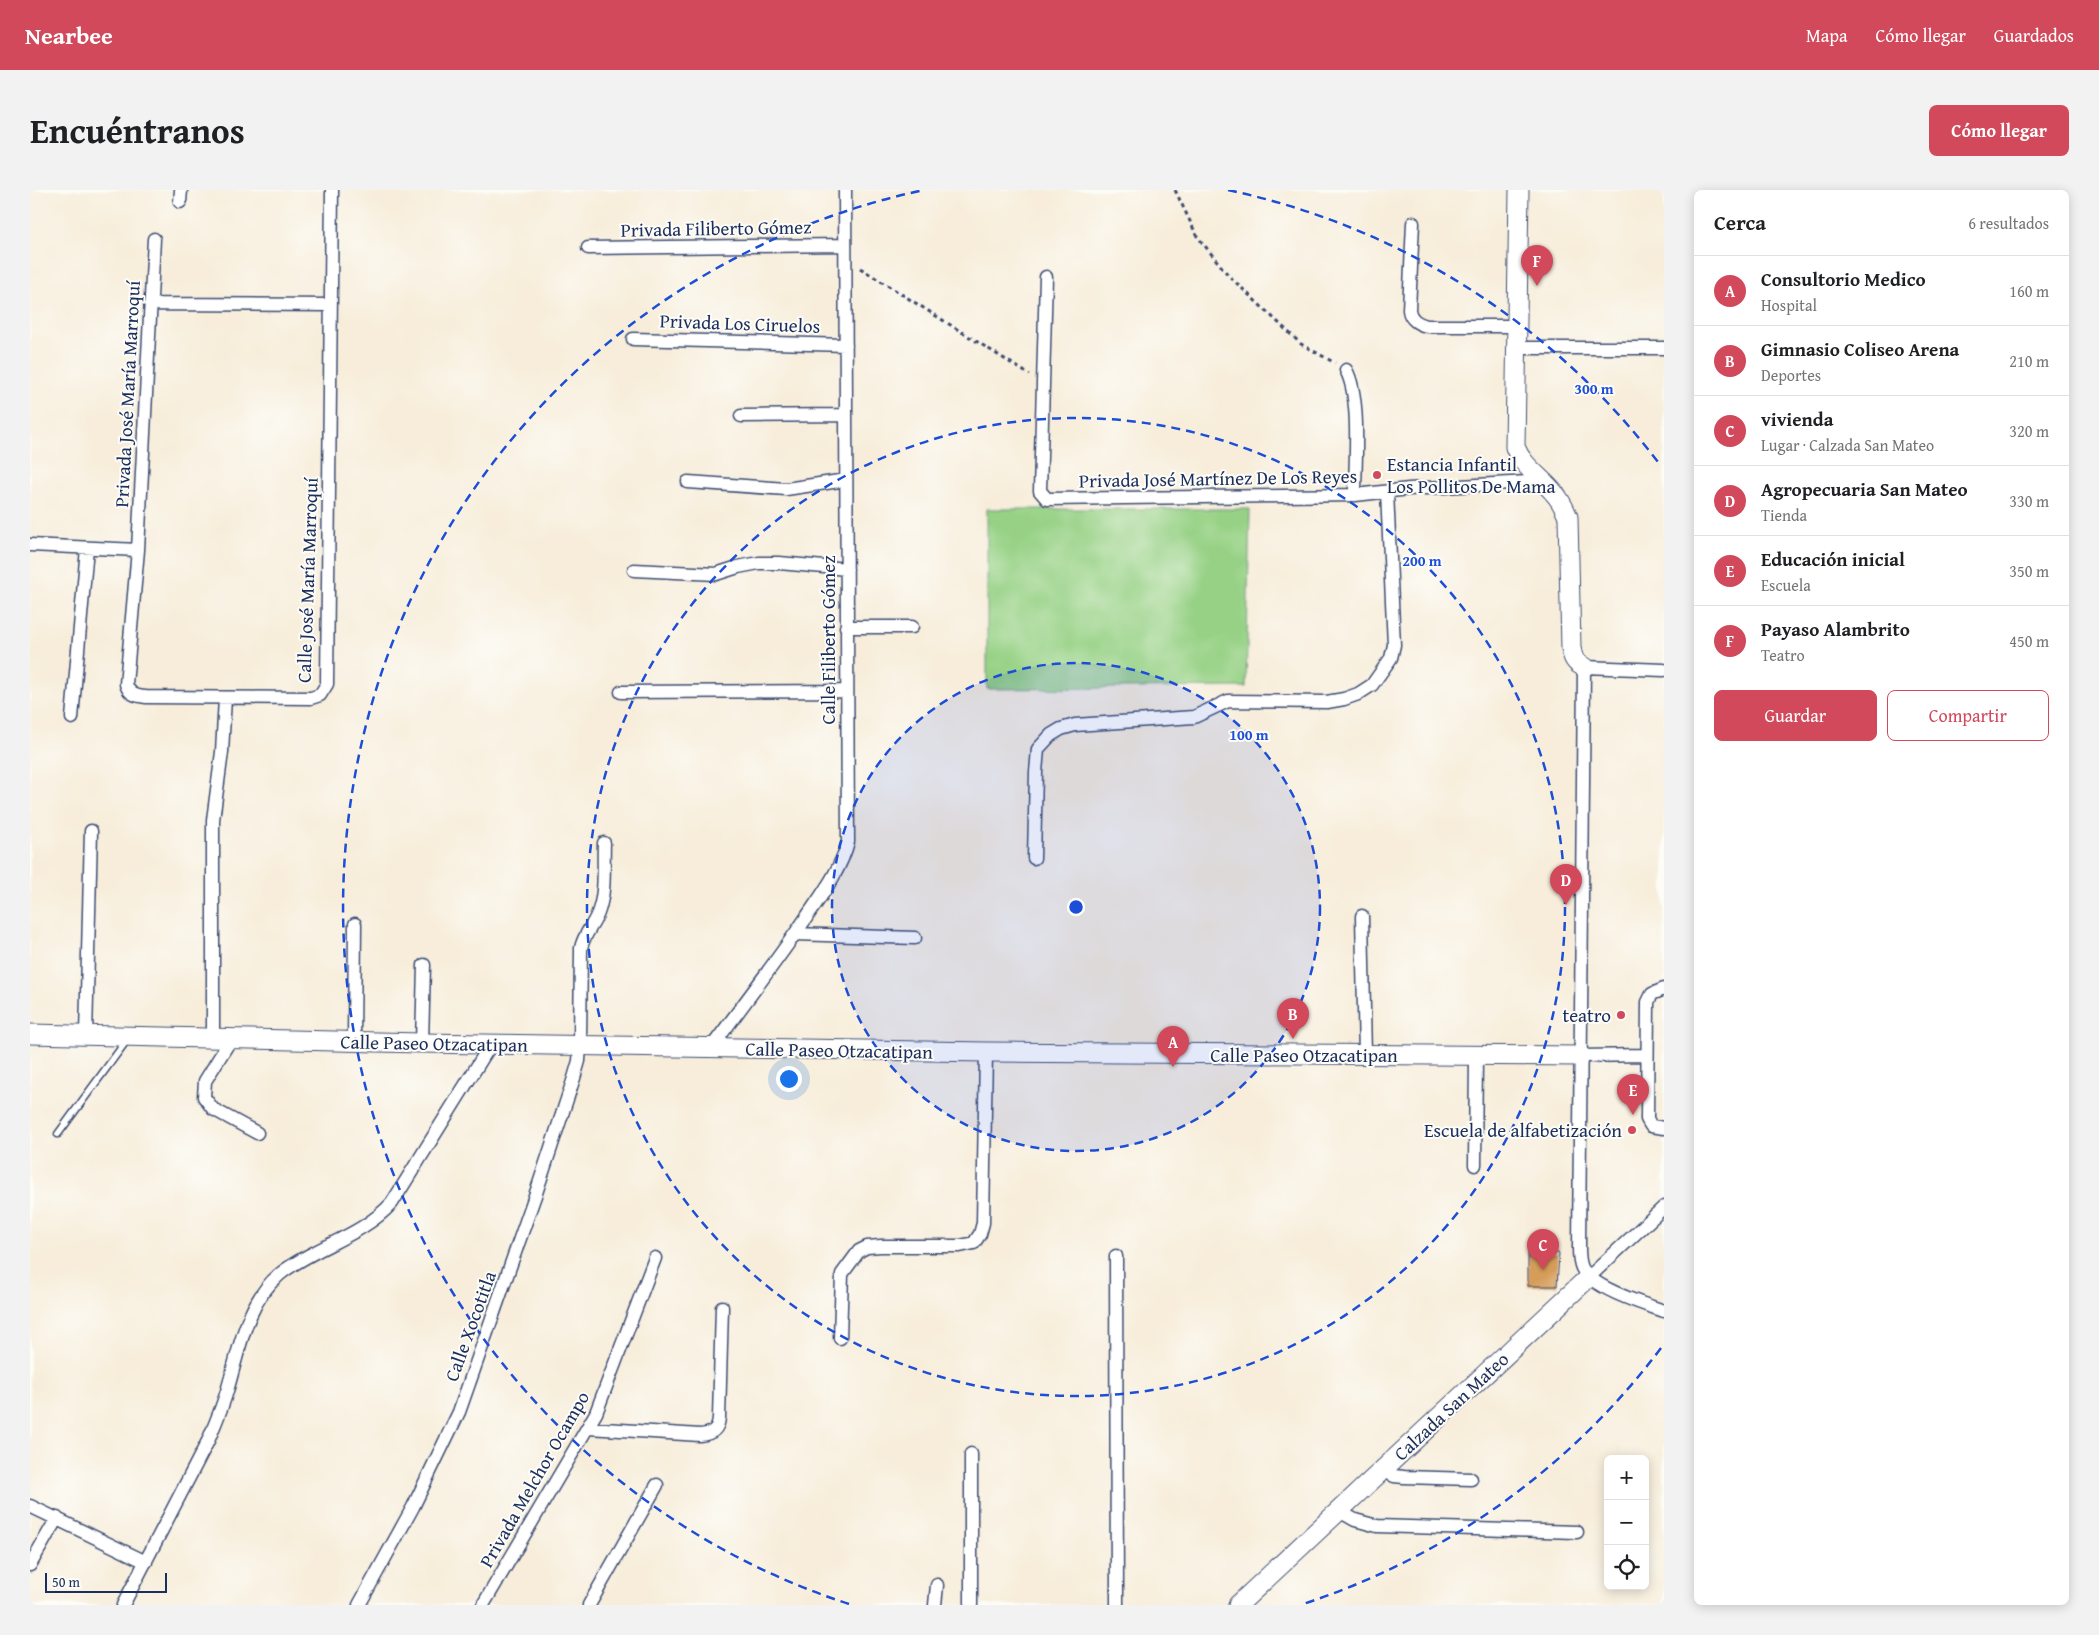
<!DOCTYPE html>
<html lang="es">
<meta charset="utf-8">
<style>
body{margin:0;font-family:"Gentium Book Plus",serif;background:#f2f2f2;color:#202124}
.controls{position:absolute;right:15px;bottom:15px;display:grid;overflow:hidden;border-radius:8px;box-shadow:0 2px 12px #0003}
.controls button{width:45px;height:45px;display:grid;place-items:center;padding:0;border:0;border-bottom:1px solid #e0e0e0;background:#fff;color:#202124;font:25px sans-serif}
.scale{position:absolute;left:15px;bottom:12px;width:122px;box-sizing:border-box;padding-left:5px;border:2px solid #1b2f5e;border-top:0;font-size:14px;line-height:18px;white-space:nowrap;color:#1b2f5e;-webkit-text-stroke:4px #fdfcf7;paint-order:stroke}
.you{position:absolute;left:758px;top:888px;width:18px;height:18px;margin:-12px;border:4px solid #fff;border-radius:50%;background:#1a73e8;box-shadow:0 0 0 8px #1a73e833}
.badge{display:grid;place-items:center;width:32px;height:32px;border-radius:50%;background:#d1495b;color:#fff;font-size:16px;font-weight:700}
.pin{position:absolute;translate:-50% -41px;filter:drop-shadow(0 1px 2px #0008)}
.pin::after{content:'';position:absolute;top:26px;width:18px;height:15px;background:inherit;clip-path:polygon(0 0,100% 0,50% 100%)}
.list{margin:0;padding:0;list-style:none}
h2{display:flex;justify-content:space-between;align-items:center;height:65px;margin:0;padding:0 20px;font-size:21px}
h2 small{font-size:16px;font-weight:400;color:#757577}
.list li{display:grid;grid-template-columns:32px 1fr auto;gap:15px;align-items:center;box-sizing:border-box;height:70px;padding:0 20px;border-top:1px solid #e0e0e0}
.list b{display:block;font-size:19px;white-space:nowrap}
.list p{margin:0;font-size:16px;white-space:nowrap;color:#757577}
.list em{font-size:16px;font-style:normal;color:#757577}
.actions{display:flex;gap:10px;padding:15px 20px}
.actions a{flex:1;padding:11px 0;border:1px solid #d1495b;border-radius:8px;text-align:center;font-size:18px;color:#d1495b}
.actions .main{background:#d1495b;color:#fff}
.icon{flex:none;width:28px;height:28px;fill:none;stroke:currentColor;stroke-width:2;stroke-linecap:round;stroke-linejoin:round}
.map{position:relative;flex:none;width:1634px;height:1415px;overflow:hidden;border-radius:8px}
header{display:flex;align-items:center;gap:30px;box-sizing:border-box;height:70px;padding:0 25px;background:#d1495b;color:#fff}
header strong{font-size:24px}
nav{display:flex;gap:28px;margin-inline-start:auto;font-size:18px}
.intro{display:flex;align-items:center;justify-content:space-between;box-sizing:border-box;height:120px;padding:0 30px}
h1{margin:0;font-size:35px}
.button{padding:12px 22px;border-radius:8px;background:#d1495b;color:#fff;font-size:18px;font-weight:700}
main{display:flex;gap:30px;padding:0 30px}
aside{flex:1;background:#fff;border-radius:8px;box-shadow:0 2px 12px #0003}
.map>svg:first-child{display:block}
.green{fill:#96d185;stroke:#588072}
.building{fill:#d69d5a}
.lines{fill:none;stroke-linecap:round;stroke-linejoin:round}
.lane-casing{stroke:#3c4c71;stroke-width:9}
.street-casing{stroke:#3c4c71;stroke-width:15}
.secondary-casing{stroke:#3c4c71;stroke-width:21}
.path{stroke:#3c4c71;stroke-width:3;stroke-dasharray:4 4;stroke-linecap:butt}
.lane{stroke:#fff;stroke-width:6}
.street{stroke:#fff;stroke-width:12}
.secondary{stroke:#fff;stroke-width:19}
.ring{fill:none;stroke:#1d4ed8;stroke-width:2.5;stroke-dasharray:9 6}
.poi-dot{fill:#d1495b;stroke:#fdfcf7;stroke-width:2}
.labels{text-anchor:middle;stroke-width:4;stroke-linejoin:round;paint-order:stroke}
.street-label{font-size:19px;fill:#1b2f5e;stroke:#fdfcf7}
.poi-label{font-size:19px;fill:#1b2f5e;stroke:#fdfcf7;text-anchor:end}
.centre{fill:#1d4ed8;stroke:#fdfcf7;stroke-width:2.5}
.ring-label{font-size:15px;text-anchor:middle;font-weight:bold;fill:#1d4ed8;stroke:#fdfcf7;stroke-width:4;stroke-linejoin:round;paint-order:stroke}
</style>
<header>
<strong>Nearbee</strong>
<nav><a>Mapa</a><a>Cómo llegar</a><a>Guardados</a></nav>
</header>
<div class="intro"><h1>Encuéntranos</h1><a class="button">Cómo llegar</a></div>
<main>
<div class="map">
<svg width="1634" height="1415" viewBox="0 0 1634 1415">
<rect width="100%" height="100%" fill="#fdfcf7"/>
<filter id="ink" filterUnits="userSpaceOnUse"><feTurbulence type="fractalNoise" baseFrequency=".02" numOctaves="2"/><feDisplacementMap in="SourceGraphic" scale="10" xChannelSelector="R" yChannelSelector="G"/><feConvolveMatrix kernelMatrix="1 2 1 2 8 2 1 2 1" color-interpolation-filters="sRGB"/></filter>
<filter id="wash" filterUnits="userSpaceOnUse"><feTurbulence type="fractalNoise" baseFrequency=".0096" numOctaves="4" result="noise"/><feDisplacementMap in="SourceGraphic" scale="20" xChannelSelector="R" yChannelSelector="G"/><feGaussianBlur stdDeviation="1.12" result="paint"/><feColorMatrix in="noise" values="0 0 0 0 0 0 0 0 0 0 0 0 0 0 0 0 0 1.4 0 .05"/><feComposite in="paint" operator="in"/></filter>
<g filter="url(#wash)">
<rect width="100%" height="100%" fill="#f7edda"/>
<!-- green -->
<path class="green" d="M957,319H1220L1216,497L957,499Z"/>
<g id="blocks">
<!-- building -->
<path class="building" d="M1498,1063H1529L1527,1096H1498Z"/>
</g>
</g>
<g filter="url(#ink)">
<use href="#blocks" fill-opacity="0" stroke="#3c4c71" stroke-width="1"/>
<g class="lines">
<defs>
<path id="lane" d="M28,944L97,850"/>
<path id="street" d="M150,12L151,0
M1383,33L1379,120C1380,129 1388,134 1397,136H1486
M124,49L108,360L96,494C99,504 105,506 116,507L281,508L290,505L297,494L302,0
M558,58L814,55
M1016,87L1010,301L1017,309L1325,305L1379,299L1513,291
M120,114L301,115
M603,149L816,155
M1486,158H1634
M1316,180C1331,207 1325,272 1325,305
M711,226L816,225
M658,292L756,299L816,290
M0,355L108,360
M604,380L686,384L708,377L729,373H749L817,379
M816,437H882
M1634,480L1554,477L1549,1058C1549,1065 1549,1071 1552,1078C1562,1098 1613,1114 1634,1121
M591,502L817,501
M42,528L57,358
M1004,668L1006,582L1008,559L1021,545L1031,539L1045,535L1164,527L1198,511L1297,512L1314,509L1328,504L1342,495L1361,468L1364,455L1357,302
M1332,726L1335,865
M765,744L885,748
M1634,799L1622,804L1618,812L1617,929L1621,936L1634,938
M56,846L61,641
M183,848V630L192,562L195,508
M201,849L175,891L174,907L183,919L227,943
M324,852L325,734
M392,853L394,775
M681,858C713,815 746,772 776,728C793,703 810,681 818,652L815,0
M1551,866L1617,865
M1445,975L1446,866
M1086,1066L1087,1415
M1559,1087L1634,1017
M810,1148L812,1084L829,1061L837,1057L851,1056H930L944,1053L950,1044L953,1033L956,862
M559,1238L670,1245C682,1244 688,1240 689,1228L692,1117
M941,1264V1415
M1353,1280L1364,1286L1374,1287L1441,1289
M0,1316L116,1372
M1309,1321L1325,1330L1347,1336L1547,1342
M0,1375L27,1328
M93,1415L178,1251C185,1234 192,1218 197,1201C209,1161 216,1112 250,1084C285,1056 331,1047 362,1013L461,854
M329,1415L383,1317L429,1222L507,1000L544,888L549,871L550,855L551,758C554,743 565,734 569,720C576,699 573,674 574,653
M453,1415L566,1223L625,1068
M559,1415L627,1295
M905,1415L907,1395"/>
<path id="secondary" d="M1489,0L1485,257C1493,277 1511,287 1524,303C1531,310 1534,318 1538,327L1541,458C1543,469 1545,473 1554,477
M0,844L392,853L956,862L1551,866
M1208,1415L1559,1087"/>
</defs>
<!-- lane casing -->
<use href="#lane" class="lane-casing"/>
<!-- street casing -->
<use href="#street" class="street-casing"/>
<!-- secondary casing -->
<use href="#secondary" class="secondary-casing"/>
<!-- path -->
<path class="path" d="M1145,0L1167,46L1199,86L1271,154L1305,173
M830,78L1000,185"/>
<!-- lane -->
<use href="#lane" class="lane"/>
<!-- street -->
<use href="#street" class="street"/>
<!-- secondary -->
<use href="#secondary" class="secondary"/>
</g>
</g>
<!-- distance rings -->
<circle cx="1046" cy="717" r="244" fill="#1d4ed8" fill-opacity=".12"/>
<g class="ring">
<circle cx="1046" cy="717" r="244"/>
<circle cx="1046" cy="717" r="489"/>
<path d="M1631 1158A733 733 0 0 1 1273 1414M819 1414A733 733 0 0 1 894 0M1198 0A733 733 0 0 1 1631 276"/>
</g>
<!-- markers -->
<g class="poi-dot">
<circle cx="1347" cy="285" r="5"/>
<circle cx="1591" cy="825" r="5"/>
<circle cx="1602" cy="940" r="5"/>
</g>
<g class="labels">
<!-- street labels -->
<g class="street-label">
<text transform="translate(686 38) rotate(-1)" y="7">Privada Filiberto Gómez</text>
<text transform="translate(710 133) rotate(2)" y="7">Privada Los Ciruelos</text>
<text transform="translate(97 204) rotate(-87)" y="7">Privada José María Marroquí</text>
<text transform="translate(1188 288) rotate(-1)" y="7">Privada José Martínez De Los Reyes</text>
<text transform="translate(277 390) rotate(-88)" y="7">Calle José María Marroquí</text>
<text transform="translate(798 450) rotate(-90)" y="7">Calle Filiberto Gómez</text>
<text transform="translate(404 853) rotate(1)" y="7">Calle Paseo Otzacatipan</text>
<text transform="translate(809 860) rotate(1)" y="7">Calle Paseo Otzacatipan</text>
<text x="1274" y="872">Calle Paseo Otzacatipan</text>
<text transform="translate(440 1136) rotate(-70)" y="7">Calle Xocotitla</text>
<text transform="translate(1421 1216) rotate(-43)" y="7">Calzada San Mateo</text>
<text transform="translate(504 1289) rotate(-60)" y="7">Privada Melchor Ocampo</text>
</g>
<!-- poi labels -->
<g class="poi-label">
<text x="1357" y="281" text-anchor="start">Estancia Infantil<tspan x="1357" dy="22">Los Pollitos De Mama</tspan></text>
<text x="1581" y="832">teatro</text>
<text x="1592" y="947">Escuela de alfabetización</text>
</g>
</g>
<circle cx="1046" cy="717" r="8" class="centre"/>
<g class="ring-label">
<text x="1564" y="204">300 m</text>
<text x="1392" y="376">200 m</text>
<text x="1219" y="550">100 m</text>
</g>
</svg>
<div class="controls">
<button>+</button>
<button>−</button>
<button><svg class="icon" aria-label="locate" viewBox="0 0 24 24"><circle cx="12" cy="12" r="6"/><path d="M12 2v4M12 18v4M2 12h4M18 12h4"/></svg></button>
</div>
<div class="scale">50 m</div>
<div class="you"></div>
<div class="pin badge" style="left:1143px;top:877px">A</div>
<div class="pin badge" style="left:1263px;top:849px">B</div>
<div class="pin badge" style="left:1513px;top:1080px">C</div>
<div class="pin badge" style="left:1536px;top:715px">D</div>
<div class="pin badge" style="left:1603px;top:925px">E</div>
<div class="pin badge" style="left:1507px;top:96px">F</div>
</div>
<aside>
<h2>Cerca<small>6 resultados</small></h2>
<ul class="list">
<li><span class="badge">A</span><div><b>Consultorio Medico</b><p>Hospital</p></div><em>160 m</em></li>
<li><span class="badge">B</span><div><b>Gimnasio Coliseo Arena</b><p>Deportes</p></div><em>210 m</em></li>
<li><span class="badge">C</span><div><b>vivienda</b><p>Lugar · Calzada San Mateo</p></div><em>320 m</em></li>
<li><span class="badge">D</span><div><b>Agropecuaria San Mateo</b><p>Tienda</p></div><em>330 m</em></li>
<li><span class="badge">E</span><div><b>Educación inicial</b><p>Escuela</p></div><em>350 m</em></li>
<li><span class="badge">F</span><div><b>Payaso Alambrito</b><p>Teatro</p></div><em>450 m</em></li>
</ul>
<div class="actions"><a class="main">Guardar</a><a>Compartir</a></div>
</aside>
</main>
